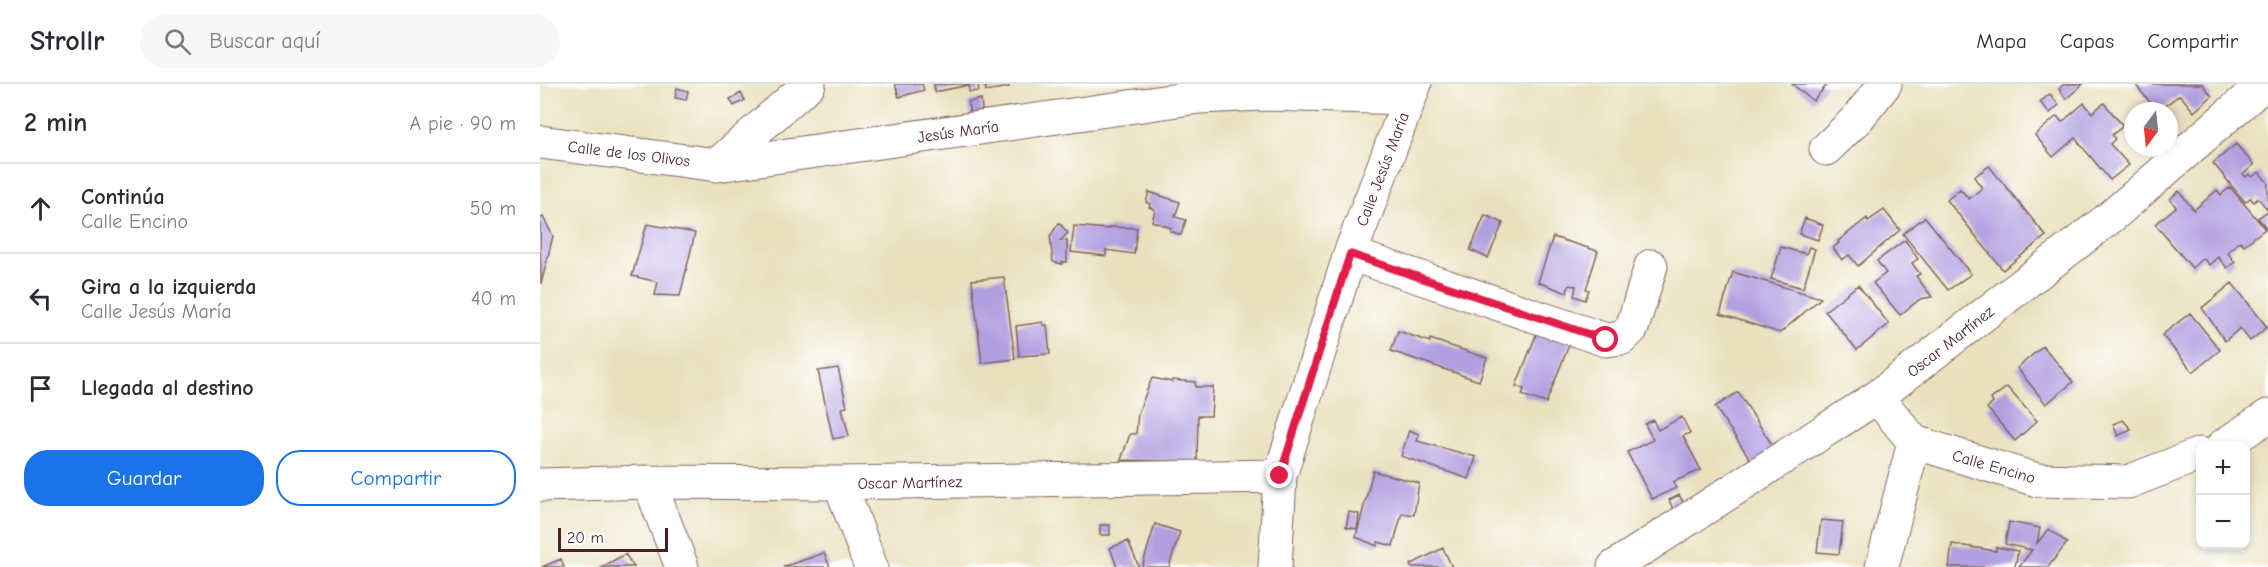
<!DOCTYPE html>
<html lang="es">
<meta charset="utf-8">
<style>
body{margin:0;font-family:"Comic Neue",sans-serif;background:#f7f7f7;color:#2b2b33}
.controls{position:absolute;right:18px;bottom:18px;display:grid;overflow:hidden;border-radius:12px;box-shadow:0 3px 9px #0003}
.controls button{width:54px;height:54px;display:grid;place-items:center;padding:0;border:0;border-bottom:2px solid #e1e1e2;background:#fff;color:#2b2b33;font:30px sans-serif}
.compass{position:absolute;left:1584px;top:18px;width:54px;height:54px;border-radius:50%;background:#fff;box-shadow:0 3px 9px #0003;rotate:195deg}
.scale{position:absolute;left:18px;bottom:15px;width:110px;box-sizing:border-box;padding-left:6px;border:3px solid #4a1f2b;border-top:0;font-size:16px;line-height:21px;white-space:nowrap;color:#4a1f2b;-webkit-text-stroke:4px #fff;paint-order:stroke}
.stop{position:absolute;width:18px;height:18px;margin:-14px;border:4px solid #e11d48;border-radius:50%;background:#fff}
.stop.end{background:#e11d48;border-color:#fff;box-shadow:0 2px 6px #0008}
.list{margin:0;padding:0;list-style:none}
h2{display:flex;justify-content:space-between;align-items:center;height:78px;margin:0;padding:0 24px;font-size:26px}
h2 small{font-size:20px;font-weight:400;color:#7c7c81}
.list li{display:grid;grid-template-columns:39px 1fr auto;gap:18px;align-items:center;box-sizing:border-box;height:90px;padding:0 24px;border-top:2px solid #e1e1e2}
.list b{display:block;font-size:22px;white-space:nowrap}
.list p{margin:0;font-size:20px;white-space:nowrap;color:#7c7c81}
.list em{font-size:20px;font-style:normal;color:#7c7c81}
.actions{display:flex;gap:12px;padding:18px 24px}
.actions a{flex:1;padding:14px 0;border:2px solid #1a73e8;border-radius:24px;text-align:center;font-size:21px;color:#1a73e8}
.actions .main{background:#1a73e8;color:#fff}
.icon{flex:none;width:33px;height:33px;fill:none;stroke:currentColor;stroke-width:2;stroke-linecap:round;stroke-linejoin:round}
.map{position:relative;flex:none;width:1728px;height:483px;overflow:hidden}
header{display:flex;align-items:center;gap:36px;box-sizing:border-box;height:84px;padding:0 30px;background:#fff;border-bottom:2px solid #e1e1e2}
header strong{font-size:28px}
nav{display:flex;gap:33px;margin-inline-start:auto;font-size:21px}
.search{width:420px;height:54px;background:#f7f7f7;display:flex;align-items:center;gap:15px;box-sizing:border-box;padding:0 21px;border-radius:33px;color:#7c7c81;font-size:22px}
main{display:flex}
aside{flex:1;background:#fff}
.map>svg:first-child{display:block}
.building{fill:#b19fe0}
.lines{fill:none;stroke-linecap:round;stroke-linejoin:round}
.minor-casing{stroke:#82635e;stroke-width:35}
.minor{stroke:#fff;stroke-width:33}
.route{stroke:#e11d48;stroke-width:8}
.labels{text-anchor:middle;stroke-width:4.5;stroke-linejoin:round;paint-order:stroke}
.street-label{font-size:16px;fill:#4a1f2b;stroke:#fff}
</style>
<header>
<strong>Strollr</strong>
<div class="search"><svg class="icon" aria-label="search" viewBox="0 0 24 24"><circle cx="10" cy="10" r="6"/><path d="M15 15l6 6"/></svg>Buscar aquí</div>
<nav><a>Mapa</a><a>Capas</a><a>Compartir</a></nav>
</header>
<main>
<aside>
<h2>2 min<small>A pie · 90 m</small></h2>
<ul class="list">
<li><svg class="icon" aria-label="ahead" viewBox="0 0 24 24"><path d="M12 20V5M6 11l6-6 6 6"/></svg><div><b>Continúa</b><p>Calle Encino</p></div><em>50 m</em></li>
<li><svg class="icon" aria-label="left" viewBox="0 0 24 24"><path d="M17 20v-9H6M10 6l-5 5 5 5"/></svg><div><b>Gira a la izquierda</b><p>Calle Jesús María</p></div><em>40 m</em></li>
<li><svg class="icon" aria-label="arrive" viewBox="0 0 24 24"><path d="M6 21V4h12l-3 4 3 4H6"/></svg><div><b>Llegada al destino</b></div></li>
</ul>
<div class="actions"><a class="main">Guardar</a><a>Compartir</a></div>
</aside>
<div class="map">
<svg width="1728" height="483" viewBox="0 0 1728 483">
<rect width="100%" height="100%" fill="#fff"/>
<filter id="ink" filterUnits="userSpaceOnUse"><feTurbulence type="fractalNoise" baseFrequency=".0167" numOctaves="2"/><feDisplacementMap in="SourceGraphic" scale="12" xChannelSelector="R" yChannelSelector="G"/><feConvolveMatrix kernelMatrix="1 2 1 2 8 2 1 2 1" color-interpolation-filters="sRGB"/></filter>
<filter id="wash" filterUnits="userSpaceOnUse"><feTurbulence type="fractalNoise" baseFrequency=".008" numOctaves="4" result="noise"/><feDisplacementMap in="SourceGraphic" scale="24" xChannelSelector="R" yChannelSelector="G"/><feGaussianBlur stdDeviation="1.35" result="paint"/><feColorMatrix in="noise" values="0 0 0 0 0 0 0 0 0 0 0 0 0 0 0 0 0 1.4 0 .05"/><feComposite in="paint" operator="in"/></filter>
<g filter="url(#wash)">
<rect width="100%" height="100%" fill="#e9e1be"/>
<g id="blocks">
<!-- building -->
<path class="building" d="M355,0H382L384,6L359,13Z
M394,0H438L439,7L429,8V1L395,8Z
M445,0H469V3L446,7Z
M1252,0H1283L1286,2L1273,17Z
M1524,0H1543L1526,15L1519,5Z
M1595,0H1662L1672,12L1654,28L1640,11L1617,27Z
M137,4L148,7L146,16L135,14Z
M201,9L205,16L194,22L190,15Z
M1510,10L1519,21L1510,29L1500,18Z
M441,15L443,35L431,36L428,18Z
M1544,19L1552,29L1564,19L1583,42L1572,51L1575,55L1570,60L1589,81L1570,96L1535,54L1513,73L1495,51L1517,32L1522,38Z
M1696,60L1714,81L1703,90L1706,93L1709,90L1712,93L1719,88L1728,99V126L1718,114L1714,118L1710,114L1705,118L1673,79Z
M1449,82L1506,152L1463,186L1407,116L1420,105L1429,115L1442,104L1434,93Z
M1690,103L1725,145L1704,161L1700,157L1687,168L1695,178L1687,184L1678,173L1669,181L1663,174L1652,184L1615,140L1636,123L1630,115L1639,107L1654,126L1677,106L1681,111Z
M609,108L640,118L635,133L646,136L641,151L630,147L631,144L612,137L615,126L609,123L610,120L606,118Z
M1344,126L1360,146L1318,182L1309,171L1302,176L1293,164L1299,159L1298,157L1327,134L1328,137Z
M1728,127V146L1718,134Z
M945,131L963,139L948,174L930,166Z
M3,133L13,152L1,200L0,135Z
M1385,133L1431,190L1408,206L1363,150Z
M1265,134L1283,141L1278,156L1259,150Z
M519,139L528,149L520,157H527V178H522V180L513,178L510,152Z
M107,140L155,149L140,212L115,211L118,198L92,192Z
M534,142L568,145L569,143L597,144L594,170L566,166V172L531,168Z
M1013,153L1058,167L1046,205L1049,206L1045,216L1034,212L1036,202L1029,201L1027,209L998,198Z
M1365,156L1378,175L1372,179L1380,190L1376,192L1392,213L1380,215L1360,231L1333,199L1346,189L1337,177Z
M1241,163L1266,170L1269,163L1275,165L1263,204L1231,195Z
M1193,188L1281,214L1240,249L1180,230Z
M464,193L475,275L442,279L432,196Z
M1692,199L1727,243L1710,257L1700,244L1685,257L1662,224Z
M1318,201L1349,240L1317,266L1285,227Z
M1650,229L1680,266L1653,288L1622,251Z
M503,238V241H507L510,270L479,272L476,242Z
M998,246L1031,256L1006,319L982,311L984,305L976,302Z
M858,247L890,258V255L947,274L939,297L851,267Z
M1503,262L1533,298L1506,320L1477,284Z
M298,284L307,323L302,324L309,352L293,355L278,287Z
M612,294L632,298V296L655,298L656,303H673L671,332H658L657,378L581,376L590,350H596L598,329Z
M1467,303L1497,337L1475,357L1447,324L1453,319L1451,315Z
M1198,308L1236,367L1214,381L1175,323Z
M1142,333L1150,349L1143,352L1161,386L1133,398L1136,404L1112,415L1087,368L1113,356L1105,340L1113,336L1118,346Z
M1583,336L1591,345L1578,352L1573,340Z
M869,346L879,350L877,357L936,373L929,395L861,372Z
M833,387L879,399L874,431L862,429L853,462L838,458L837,462L816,453Z
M1139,411L1144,420L1133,425L1129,416Z
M809,428L819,430L817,445L806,443Z
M1281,436L1303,438L1299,470L1277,468Z
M1469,438L1500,444L1497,459L1509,445L1527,459L1508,483H1479L1492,466L1465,460Z
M615,440L640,448L629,483H602Z
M560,441H570V451H560Z
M588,457L599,483H577L570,464Z
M1412,460L1456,467V463L1478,467L1475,483H1409Z
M903,464L912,483H871L870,481Z
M284,469L290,483H243Z
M85,470L94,483H62Z
M21,475L24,483H2Z"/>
</g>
</g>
<g filter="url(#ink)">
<use href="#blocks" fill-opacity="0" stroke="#82635e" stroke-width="1.5"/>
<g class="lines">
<defs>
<path id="minor" d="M0,58L177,81L659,13L723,10L869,14
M1286,65L1317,35L1345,0
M177,81L269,0
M810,170L1066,256L1082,254L1092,244L1111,182
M1337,313L1374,358L1497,396L1588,398L1660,370
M1683,362L1728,332
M109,398L142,483
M300,399L331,483
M0,401L109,398L300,399L740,392
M735,483L740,392L810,170L875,0
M1074,483L1337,313L1572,132L1724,0
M1342,483L1374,358"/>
</defs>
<!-- minor casing -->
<use href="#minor" class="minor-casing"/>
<!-- minor -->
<use href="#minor" class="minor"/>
</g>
</g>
<g class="lines" filter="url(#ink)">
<!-- route -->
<path class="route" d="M740,392L810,170L1066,256"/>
</g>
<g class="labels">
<!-- street labels -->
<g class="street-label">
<text transform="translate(418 47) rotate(-8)" y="6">Jesús María</text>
<text transform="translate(89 69) rotate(7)" y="6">Calle de los Olivos</text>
<text transform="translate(842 85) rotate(-69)" y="6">Calle Jesús María</text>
<text transform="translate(1410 257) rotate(-38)" y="6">Oscar Martínez</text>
<text transform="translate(1454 382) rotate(16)" y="6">Calle Encino</text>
<text transform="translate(370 398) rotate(-1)" y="6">Oscar Martínez</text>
</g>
</g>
</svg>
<div class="controls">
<button>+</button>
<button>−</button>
</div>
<svg class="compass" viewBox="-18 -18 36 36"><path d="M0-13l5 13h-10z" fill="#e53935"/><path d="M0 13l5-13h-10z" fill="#7c7c81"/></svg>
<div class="scale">20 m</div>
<div class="stop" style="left:1066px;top:256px"></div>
<div class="stop end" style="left:740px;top:392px"></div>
</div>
</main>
